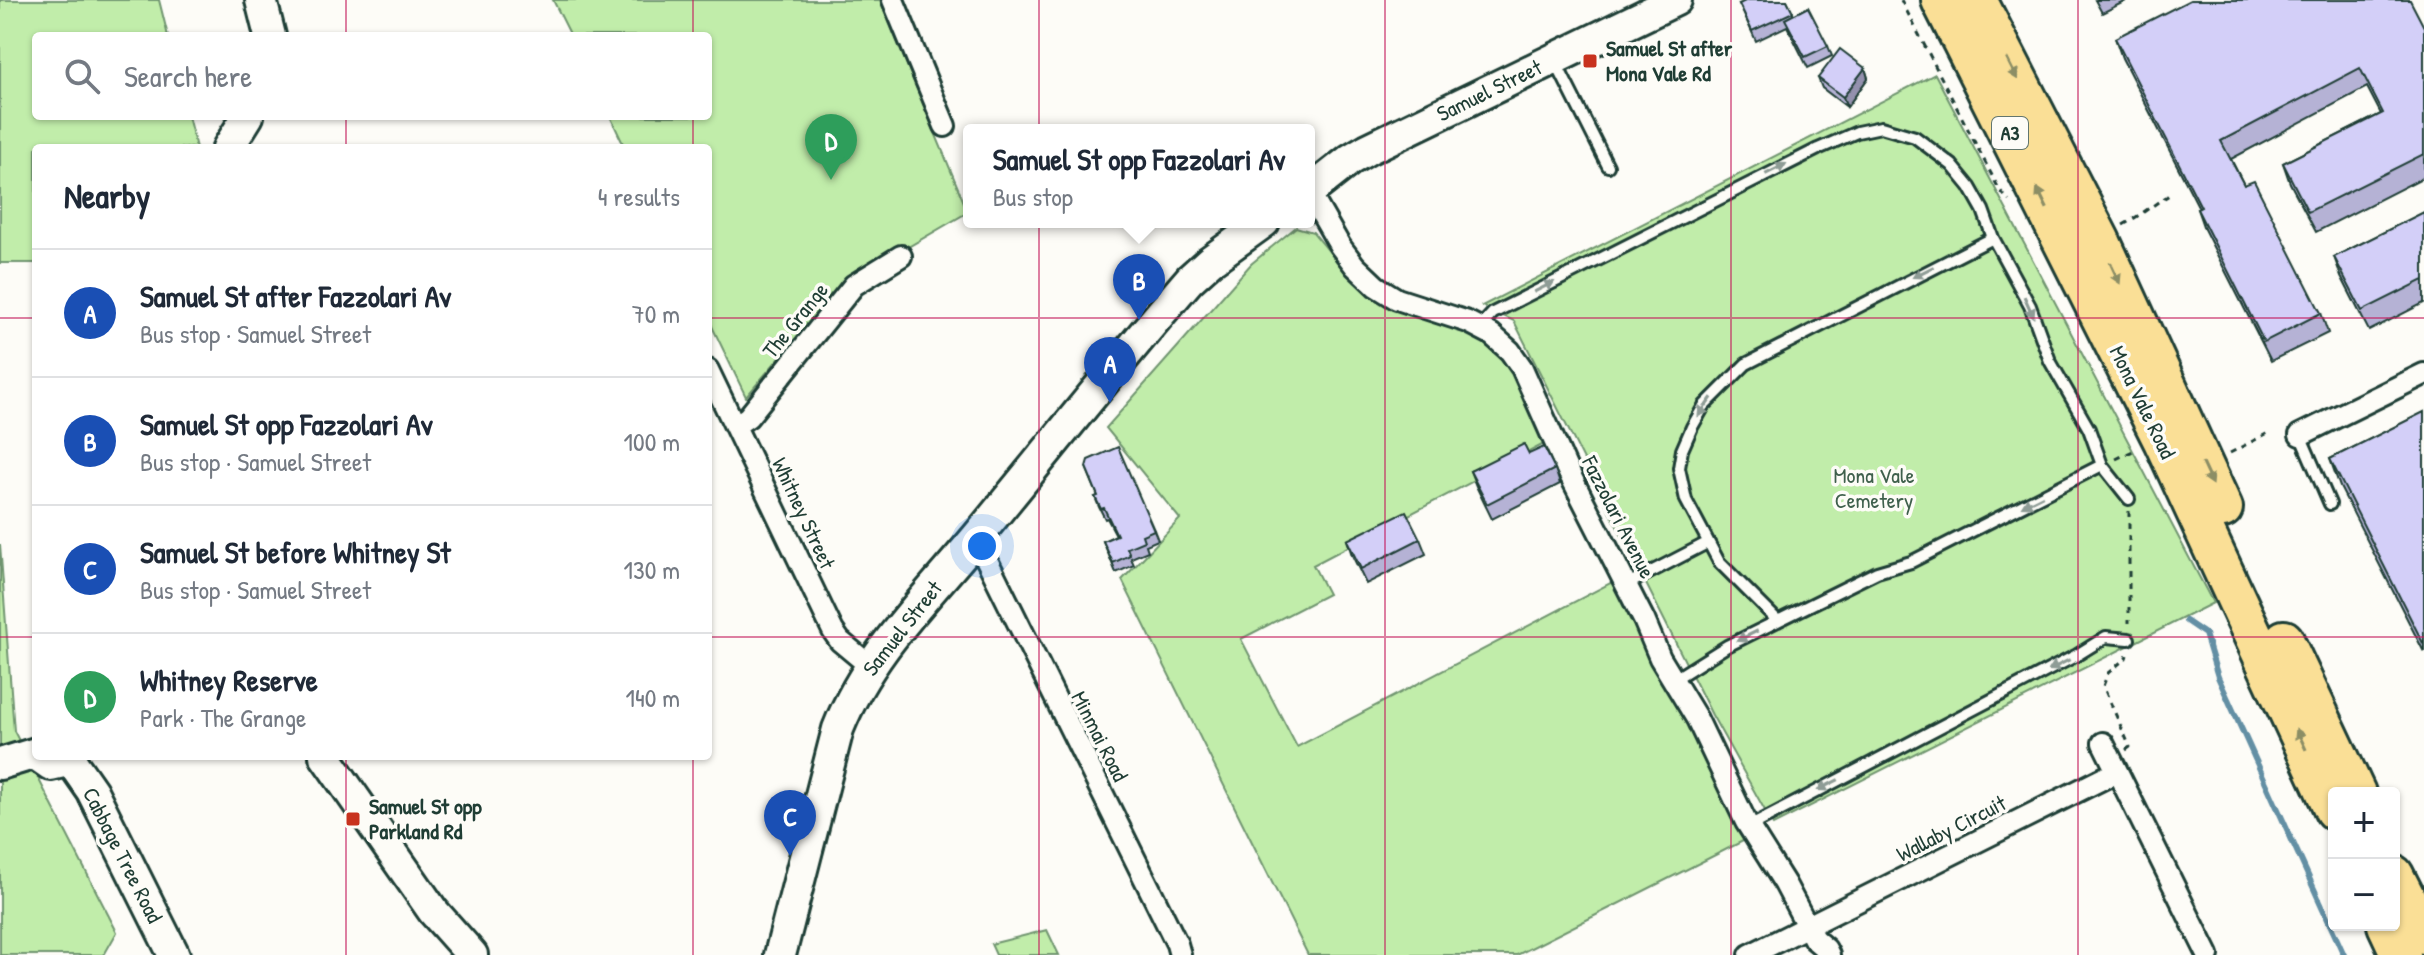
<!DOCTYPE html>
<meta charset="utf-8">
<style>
body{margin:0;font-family:"Patrick Hand",sans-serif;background:#f6f6f7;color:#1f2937}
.controls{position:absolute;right:24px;bottom:24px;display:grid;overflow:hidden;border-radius:8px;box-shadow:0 2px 6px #0004}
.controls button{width:72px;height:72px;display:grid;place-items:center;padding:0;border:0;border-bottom:2px solid #e0e1e3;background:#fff;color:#1f2937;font:40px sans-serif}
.you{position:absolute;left:982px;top:546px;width:28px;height:28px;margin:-20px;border:6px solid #fff;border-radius:50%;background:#1a73e8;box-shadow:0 0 0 12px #1a73e833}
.badge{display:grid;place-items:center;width:52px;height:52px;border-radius:50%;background:#c8321e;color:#fff;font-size:26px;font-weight:700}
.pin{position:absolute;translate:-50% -66px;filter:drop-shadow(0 2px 4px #0008)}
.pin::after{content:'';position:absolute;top:42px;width:28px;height:24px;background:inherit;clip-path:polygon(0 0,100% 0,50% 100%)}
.popup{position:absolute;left:963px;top:124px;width:352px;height:104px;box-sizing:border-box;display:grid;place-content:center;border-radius:8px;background:#fff;filter:drop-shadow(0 2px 6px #0005);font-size:26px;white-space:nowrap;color:#747a83}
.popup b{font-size:30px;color:#1f2937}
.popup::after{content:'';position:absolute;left:50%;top:100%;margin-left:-16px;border:16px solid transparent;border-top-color:#fff}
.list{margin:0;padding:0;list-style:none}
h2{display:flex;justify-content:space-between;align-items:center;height:104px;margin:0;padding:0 32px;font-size:34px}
h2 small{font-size:26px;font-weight:400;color:#747a83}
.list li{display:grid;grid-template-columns:52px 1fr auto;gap:24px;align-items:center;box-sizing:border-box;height:128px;padding:0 32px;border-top:2px solid #e0e1e3}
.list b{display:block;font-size:30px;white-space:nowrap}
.list p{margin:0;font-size:26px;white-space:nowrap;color:#747a83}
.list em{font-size:26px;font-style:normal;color:#747a83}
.icon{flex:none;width:44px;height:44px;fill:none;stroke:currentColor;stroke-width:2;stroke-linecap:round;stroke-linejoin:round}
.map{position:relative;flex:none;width:2424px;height:955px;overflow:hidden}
.search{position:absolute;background:#fff;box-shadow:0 2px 6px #0004;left:32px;top:32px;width:680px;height:88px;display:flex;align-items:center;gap:20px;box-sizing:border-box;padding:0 28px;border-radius:8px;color:#747a83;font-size:30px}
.panel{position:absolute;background:#fff;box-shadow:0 2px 6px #0004;left:32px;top:144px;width:680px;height:616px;border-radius:8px}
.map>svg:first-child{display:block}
.green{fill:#c1edaa;stroke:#70956f;stroke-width:2}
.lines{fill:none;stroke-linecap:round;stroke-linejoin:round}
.stream{stroke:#638fa4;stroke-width:6}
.lane-casing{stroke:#1f3d34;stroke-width:16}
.street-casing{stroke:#1f3d34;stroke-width:26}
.secondary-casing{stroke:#1f3d34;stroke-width:36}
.highway-casing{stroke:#1f3d34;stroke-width:44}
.path{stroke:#1f3d34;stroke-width:3;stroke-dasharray:6 6;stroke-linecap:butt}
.lane{stroke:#fdfcf7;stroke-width:10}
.street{stroke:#fdfcf7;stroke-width:20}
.secondary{stroke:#fdfcf7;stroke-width:30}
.highway{stroke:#fadf96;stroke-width:38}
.wall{fill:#b5b2d5;stroke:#1f3d34;stroke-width:2}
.shaded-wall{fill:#9491ae;stroke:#1f3d34;stroke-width:2}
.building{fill:#d3cff8;stroke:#1f3d34;stroke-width:2}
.oneway{fill:#8c8e65}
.oneway2{fill:#8e9c96}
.grid{fill:none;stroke:#c2185b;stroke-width:2;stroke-opacity:0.55}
.poi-dot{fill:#c8321e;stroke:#fdfcf7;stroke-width:3}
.labels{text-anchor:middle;stroke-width:7;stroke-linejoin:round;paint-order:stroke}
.shield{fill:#fdfcf7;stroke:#62766e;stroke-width:2}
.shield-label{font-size:20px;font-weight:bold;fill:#1f3d34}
.poi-label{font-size:22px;font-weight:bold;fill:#1f3d34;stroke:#fdfcf7;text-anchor:start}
.street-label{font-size:22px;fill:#1f3d34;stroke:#fdfcf7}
.park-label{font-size:22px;fill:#3f604c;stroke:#fdfcf7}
</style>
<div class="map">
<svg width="2424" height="955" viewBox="0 0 2424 955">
<rect width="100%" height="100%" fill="#fdfcf7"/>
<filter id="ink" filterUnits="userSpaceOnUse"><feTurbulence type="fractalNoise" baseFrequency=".0125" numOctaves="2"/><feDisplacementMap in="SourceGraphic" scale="16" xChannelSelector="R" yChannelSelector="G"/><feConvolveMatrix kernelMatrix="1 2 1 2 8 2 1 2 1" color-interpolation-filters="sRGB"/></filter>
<g filter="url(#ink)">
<!-- green -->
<path class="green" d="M0,0H159L168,36H36V116H188L196,148H36V263H0Z
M553,0H880L968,212L838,288L746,397L708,318V148H625L610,116H708V36H571Z
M1935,74L2213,603L1773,825L1712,715L1514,321L1482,306Z
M1296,227L1313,232L1351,278L1383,301L1485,340L1515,375L1546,443L1313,565L1328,594L1241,639L1297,747L1618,579L1747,839L1517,955H1308L1122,580L1180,519L1106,428L1251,264Z
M0,544L14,731L117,932L104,955H0Z
M1047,930L1059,955H996L991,944Z"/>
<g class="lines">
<!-- stream -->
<path class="stream" d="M2186,621L2205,634L2218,677L2344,955"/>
<defs>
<path id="lane" d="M1555,61L1608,166
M1479,328L1493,313L1818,149L1857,132L1881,127L1915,137L1952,165L1970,187L1983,210L1993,238L2030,306L2050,361L2089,429L2102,465L2129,499
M2300,435L2330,504
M1626,585L1707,543
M1778,621L1719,562L1686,500L1679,468L1682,450L1692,427L1704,406L1746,364L1993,238
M1673,680L1727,646L1877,572L1911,562L2102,465
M1749,827L2077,655L2106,637L2129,639"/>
<path id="street" d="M893,0L945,126
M1309,192L1340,246L1355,266L1376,286L1397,299L1468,322L1491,334L1510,351L1522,368L1566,467L1644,620L1660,658L1697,719L1746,822L1785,884L1814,939L1826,949L1829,955
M708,370L833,631L840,641L870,666
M736,425L748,417L854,285L901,256
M2300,435L2424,374
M976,538L1177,944L1180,955
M2103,743L2208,955
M1750,955L2116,772"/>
<path id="secondary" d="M261,0L270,36
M228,148L248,116
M1309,192L1351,159L1368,149L1676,0
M38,756L51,765L64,762L71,756
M325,756L433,911L472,955
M69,758L92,791L174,955
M0,764L36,753
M780,955L838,729C868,653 929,595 980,533C1050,448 1118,362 1190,279L1210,261L1264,222"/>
<path id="highway" d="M1941,0L2163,441L2334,810
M1977,0L2100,240L2223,508
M2284,640L2356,793
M2394,875L2424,934
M2387,925L2401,955"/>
</defs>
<!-- lane casing -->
<use href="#lane" class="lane-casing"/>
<!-- street casing -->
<use href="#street" class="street-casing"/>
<!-- secondary casing -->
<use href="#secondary" class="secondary-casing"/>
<!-- highway casing -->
<use href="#highway" class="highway-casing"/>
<!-- path -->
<path class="path" d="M1901,0L1999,189L2009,201
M2123,225C2141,215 2155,203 2173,193
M2230,453L2272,431
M2116,459L2135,450
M2129,511V623
M2126,750L2130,747L2103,686L2108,673L2126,658L2127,655"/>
<!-- lane -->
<use href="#lane" class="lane"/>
<!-- street -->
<use href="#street" class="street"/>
<!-- secondary -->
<use href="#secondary" class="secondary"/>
<!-- highway -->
<use href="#highway" class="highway"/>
</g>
<!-- wall -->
<path class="wall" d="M1787,0L1794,15L1828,46L1832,56L1808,68L1787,26L1756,41L1739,4Z
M2095,0H2128L2102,13Z
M2424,27V177L2316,232L2290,183L2283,163L2381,114L2367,87L2231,159L2244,185L2321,313L2328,333L2271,361L2204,229L2197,209L2199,208L2122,58L2115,38Z
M1865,68L1868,78L1847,107L1822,88L1818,78Z
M2424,212V303L2369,331L2341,276L2334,257Z
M2424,412V652L2340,487L2330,459Z
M1529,454L1555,469L1560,484L1492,519L1476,486L1470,471Z
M1086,467L1154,530L1158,540L1146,545L1148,551L1131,558L1134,565L1116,573L1103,541L1116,535L1107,518L1105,519L1099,507L1095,497L1098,496Z
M1420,539L1426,554L1366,584L1352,555L1347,540Z"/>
<!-- shaded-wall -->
<path class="shaded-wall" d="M1865,68L1868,78L1847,107L1843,97Z"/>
<!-- building -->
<path class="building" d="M1747,0H1787L1793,12L1752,31L1739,4Z
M2190,0H2410L2424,27V154L2308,212L2283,163L2383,113L2360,68L2221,141L2244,185L2254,181L2321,313L2264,342L2197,209L2201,207L2115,38Z
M1808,7L1828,46L1805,57L1785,19Z
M1840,49L1865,68L1843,97L1818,78Z
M2424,212V280L2362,311L2334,257Z
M2424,412V645L2330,459Z
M1524,444L1529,454L1544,447L1555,469L1487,504L1470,471Z
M1118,447L1154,530L1142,535L1144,541L1127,548L1130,555L1113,563L1103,541L1117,535L1104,508L1101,509L1095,497L1098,496L1086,467L1088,460Z
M1406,511L1420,539L1361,569L1347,540Z"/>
<!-- one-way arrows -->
<defs><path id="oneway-solid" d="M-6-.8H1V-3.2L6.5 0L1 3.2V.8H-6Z" transform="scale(2)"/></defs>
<g class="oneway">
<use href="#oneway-solid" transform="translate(2012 69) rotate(63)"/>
<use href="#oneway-solid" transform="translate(2042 198) rotate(-116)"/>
<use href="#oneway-solid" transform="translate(2115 273) rotate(65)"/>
<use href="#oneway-solid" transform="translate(2207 474) rotate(65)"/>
<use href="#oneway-solid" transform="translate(2301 739) rotate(-115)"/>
</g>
<g class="oneway2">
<use href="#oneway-solid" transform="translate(1776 169) rotate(-27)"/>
<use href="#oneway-solid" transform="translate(1923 272) rotate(153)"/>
<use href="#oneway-solid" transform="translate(1544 287) rotate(-27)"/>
<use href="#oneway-solid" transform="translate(2029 307) rotate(66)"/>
<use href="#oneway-solid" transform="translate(1705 407) rotate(126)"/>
<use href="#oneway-solid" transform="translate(2032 501) rotate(153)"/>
<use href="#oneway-solid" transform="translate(1747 636) rotate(154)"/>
<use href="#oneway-solid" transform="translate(2059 665) rotate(153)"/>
<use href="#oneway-solid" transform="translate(1828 785) rotate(153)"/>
</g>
</g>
<!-- grid -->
<path class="grid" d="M346,0V36M693,0V36M1039,0V955M1385,0V955M1731,0V955M2078,0V955M346,116V148M693,116V148M0,318H36M708,318H2424M0,637H36M708,637H2424M346,756V955M693,756V955"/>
<!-- markers -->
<g class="poi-dot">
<rect x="1582" y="53" width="16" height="16" rx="4"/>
<rect x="345" y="811" width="16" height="16" rx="4"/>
</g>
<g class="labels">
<!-- shield labels -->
<rect class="shield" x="1992" y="117" width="36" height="32" rx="6"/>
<g class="shield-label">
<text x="2010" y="140">A3</text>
</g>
<!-- poi labels -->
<g class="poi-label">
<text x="1606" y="56">Samuel St after<tspan x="1606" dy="25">Mona Vale Rd</tspan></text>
<text x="369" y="814">Samuel St opp<tspan x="369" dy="25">Parkland Rd</tspan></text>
</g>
<!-- street labels -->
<g class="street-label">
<text transform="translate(1489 90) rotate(-26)" y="8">Samuel Street</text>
<text transform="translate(795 320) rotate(-51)" y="8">The Grange</text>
<text transform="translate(2143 402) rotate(64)" y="8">Mona Vale Road</text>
<text transform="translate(804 513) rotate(65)" y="8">Whitney Street</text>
<text transform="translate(1619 517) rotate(63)" y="8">Fazzolari Avenue</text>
<text transform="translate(902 628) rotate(-52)" y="8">Samuel Street</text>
<text transform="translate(1100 736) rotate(63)" y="8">Minmai Road</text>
<text transform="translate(1951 828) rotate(-27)" y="8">Wallaby Circuit</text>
<text transform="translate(123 855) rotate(63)" y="8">Cabbage Tree Road</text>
</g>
<!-- park labels -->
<g class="park-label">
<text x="1874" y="483">Mona Vale<tspan x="1874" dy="25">Cemetery</tspan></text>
</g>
</g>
</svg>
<div class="controls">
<button>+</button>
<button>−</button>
</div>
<div class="you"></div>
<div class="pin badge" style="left:1110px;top:403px;background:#1a4fb4">A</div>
<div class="pin badge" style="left:1139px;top:320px;background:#1a4fb4">B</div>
<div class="popup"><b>Samuel St opp Fazzolari Av</b>Bus stop</div>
<div class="pin badge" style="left:790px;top:856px;background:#1a4fb4">C</div>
<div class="pin badge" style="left:831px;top:180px;background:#2e9e5b">D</div>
<div class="search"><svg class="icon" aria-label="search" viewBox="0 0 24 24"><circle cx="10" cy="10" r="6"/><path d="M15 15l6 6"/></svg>Search here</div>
<section class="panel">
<h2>Nearby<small>4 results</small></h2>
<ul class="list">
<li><span class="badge" style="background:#1a4fb4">A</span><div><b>Samuel St after Fazzolari Av</b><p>Bus stop · Samuel Street</p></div><em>70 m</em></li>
<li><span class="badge" style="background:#1a4fb4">B</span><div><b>Samuel St opp Fazzolari Av</b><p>Bus stop · Samuel Street</p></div><em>100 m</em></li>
<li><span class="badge" style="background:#1a4fb4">C</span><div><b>Samuel St before Whitney St</b><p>Bus stop · Samuel Street</p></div><em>130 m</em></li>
<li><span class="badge" style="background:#2e9e5b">D</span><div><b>Whitney Reserve</b><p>Park · The Grange</p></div><em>140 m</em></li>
</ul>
</section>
</div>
